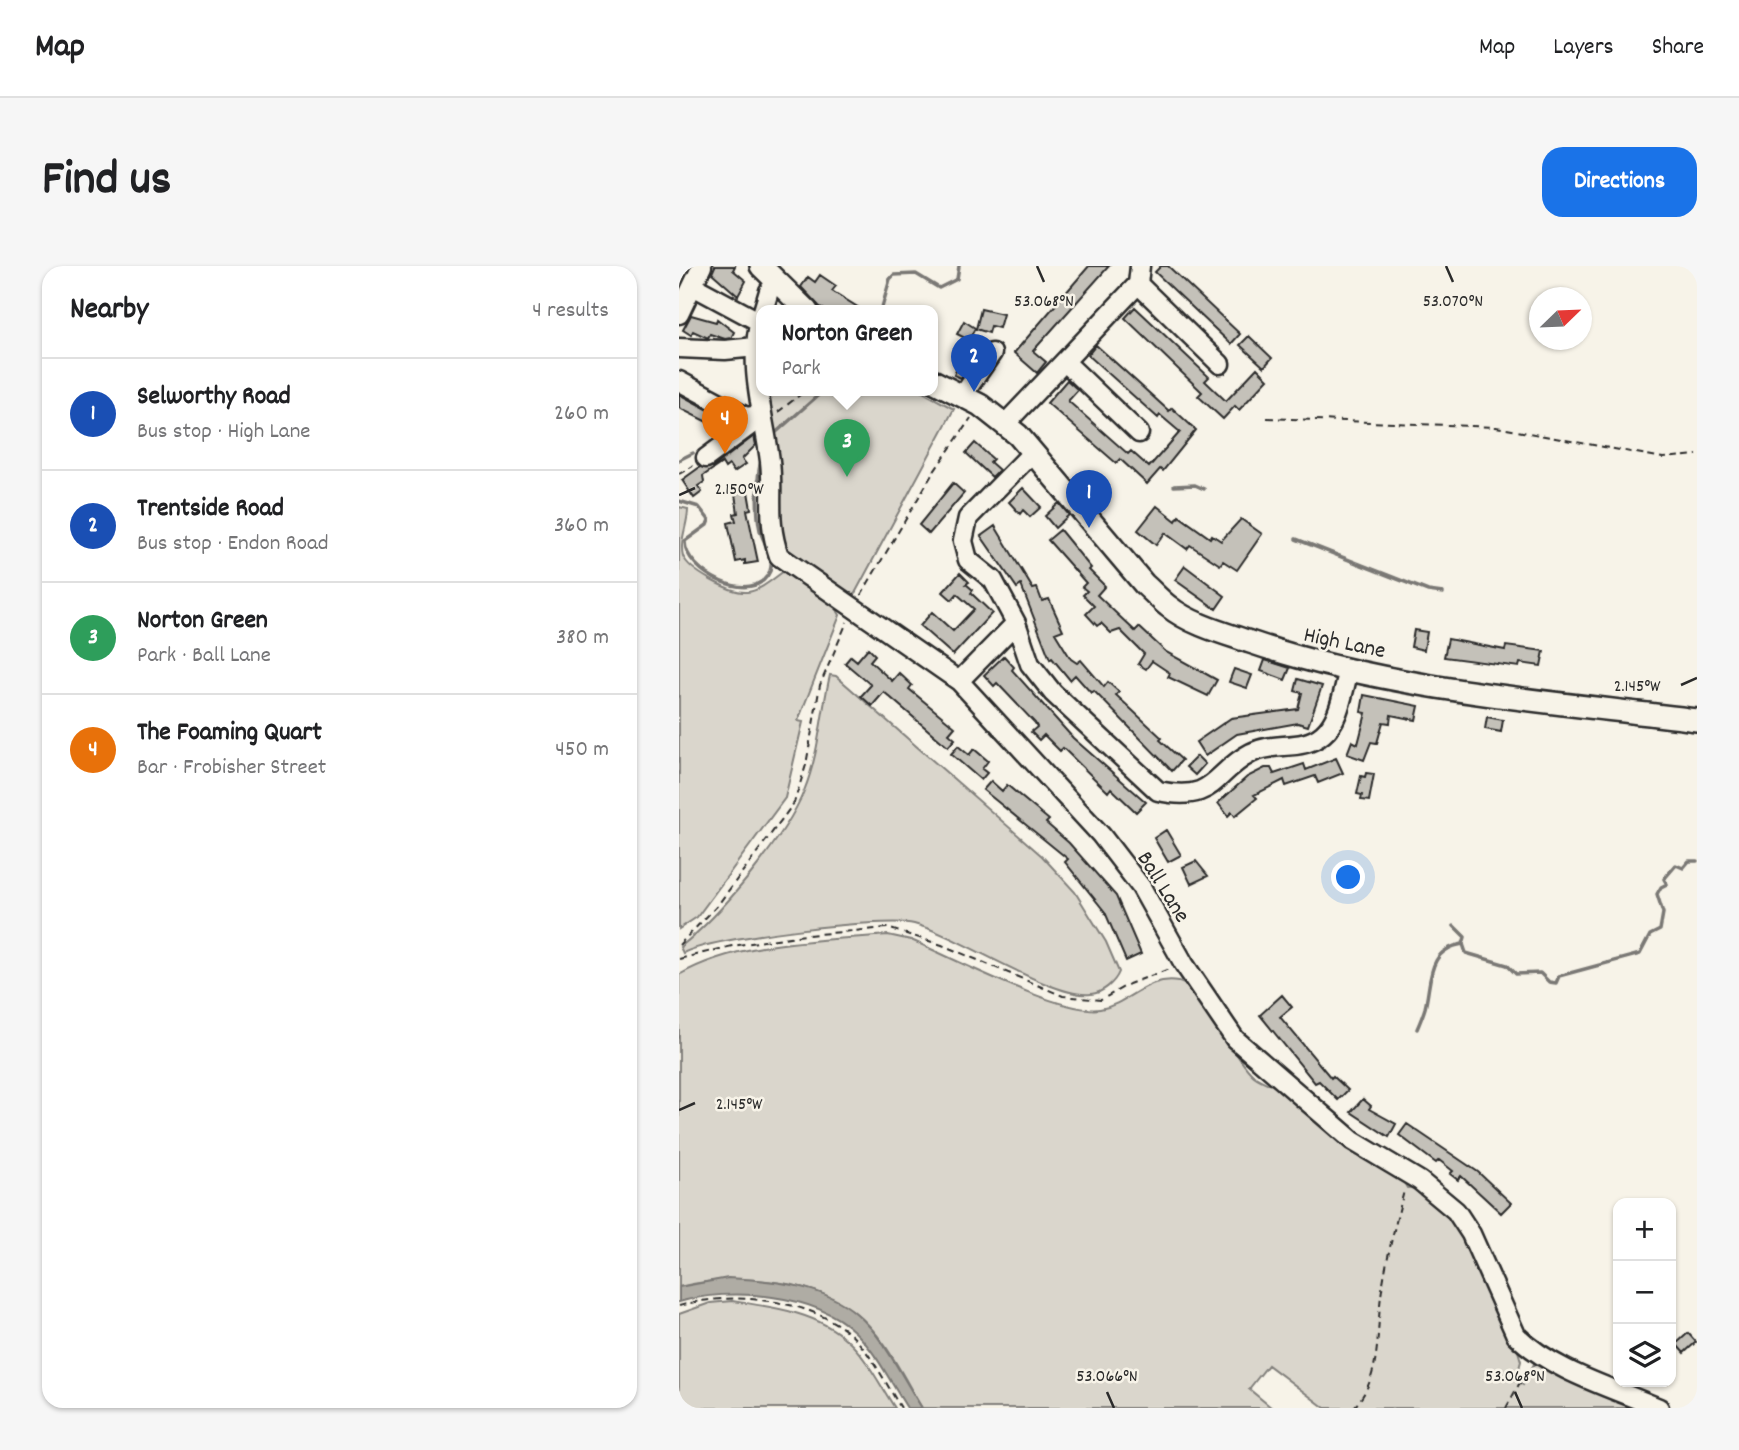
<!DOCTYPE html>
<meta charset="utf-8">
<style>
body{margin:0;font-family:Dekko,sans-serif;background:#f6f6f6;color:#202124}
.controls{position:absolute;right:21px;bottom:21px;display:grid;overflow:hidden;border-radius:14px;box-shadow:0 2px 5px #0004}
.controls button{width:63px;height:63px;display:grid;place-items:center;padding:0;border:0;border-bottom:2px solid #e0e0e0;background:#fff;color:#202124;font:35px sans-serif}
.compass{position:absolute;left:850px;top:21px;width:63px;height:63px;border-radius:50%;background:#fff;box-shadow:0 2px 5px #0004;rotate:67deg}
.you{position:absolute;left:670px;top:612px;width:24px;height:24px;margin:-18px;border:5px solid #fff;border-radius:50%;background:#1a73e8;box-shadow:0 0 0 10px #1a73e833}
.badge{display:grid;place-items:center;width:46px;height:46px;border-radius:50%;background:#1a73e8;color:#fff;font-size:23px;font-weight:700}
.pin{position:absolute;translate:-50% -58px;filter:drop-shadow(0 2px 4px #0008)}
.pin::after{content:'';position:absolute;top:37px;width:24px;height:21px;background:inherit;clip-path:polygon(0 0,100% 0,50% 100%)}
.popup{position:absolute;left:77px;top:39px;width:182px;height:91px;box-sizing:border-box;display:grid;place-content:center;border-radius:14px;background:#fff;filter:drop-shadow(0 2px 5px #0005);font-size:23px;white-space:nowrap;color:#757577}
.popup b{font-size:26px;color:#202124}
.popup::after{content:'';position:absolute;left:50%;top:100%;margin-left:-14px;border:14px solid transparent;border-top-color:#fff}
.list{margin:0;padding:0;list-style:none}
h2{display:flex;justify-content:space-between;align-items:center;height:91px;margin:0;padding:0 28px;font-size:30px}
h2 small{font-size:23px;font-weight:400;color:#757577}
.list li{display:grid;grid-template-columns:46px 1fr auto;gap:21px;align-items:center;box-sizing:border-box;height:112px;padding:0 28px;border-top:2px solid #e0e0e0}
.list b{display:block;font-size:26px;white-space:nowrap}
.list p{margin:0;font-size:23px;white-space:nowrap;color:#757577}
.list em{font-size:23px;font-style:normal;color:#757577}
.icon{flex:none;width:38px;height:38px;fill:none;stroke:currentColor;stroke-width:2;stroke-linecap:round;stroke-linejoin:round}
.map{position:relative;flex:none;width:1018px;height:1142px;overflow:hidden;border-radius:21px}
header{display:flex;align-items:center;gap:42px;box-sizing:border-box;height:98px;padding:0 35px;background:#fff;border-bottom:2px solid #e0e0e0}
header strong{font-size:33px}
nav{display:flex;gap:38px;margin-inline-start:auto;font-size:24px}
.intro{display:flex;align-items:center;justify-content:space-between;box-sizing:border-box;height:168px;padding:0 42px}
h1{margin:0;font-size:49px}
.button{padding:18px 32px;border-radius:21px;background:#1a73e8;color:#fff;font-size:24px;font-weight:700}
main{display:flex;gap:42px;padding:0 42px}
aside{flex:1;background:#fff;border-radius:21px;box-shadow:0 2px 5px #0004}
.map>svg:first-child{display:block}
.green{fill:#dad6cc;stroke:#82807c;stroke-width:2}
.water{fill:#afaca4;stroke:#7a7874;stroke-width:2}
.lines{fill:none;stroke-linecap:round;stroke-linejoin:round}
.stream{stroke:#7a7874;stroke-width:3.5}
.building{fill:#c4c1b9;stroke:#2b2b2b;stroke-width:2}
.minor-casing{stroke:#2b2b2b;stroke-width:23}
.major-casing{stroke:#2b2b2b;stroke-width:26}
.path{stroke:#2b2b2b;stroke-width:2;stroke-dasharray:7 5;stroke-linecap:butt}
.minor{stroke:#f7f3e8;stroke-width:18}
.major{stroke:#f7f3e8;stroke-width:21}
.ticks{fill:none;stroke:#2b2b2b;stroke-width:2.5}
.labels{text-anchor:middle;stroke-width:5;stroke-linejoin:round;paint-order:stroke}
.street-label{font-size:23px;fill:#2b2b2b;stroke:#f7f3e8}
.ticks-label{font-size:18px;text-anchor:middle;fill:#2b2b2b;stroke:#f7f3e8;stroke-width:5;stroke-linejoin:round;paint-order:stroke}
</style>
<header>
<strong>Map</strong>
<nav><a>Map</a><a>Layers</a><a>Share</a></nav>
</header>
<div class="intro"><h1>Find us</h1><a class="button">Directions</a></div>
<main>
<aside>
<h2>Nearby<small>4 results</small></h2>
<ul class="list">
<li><span class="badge" style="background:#1a4fb4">1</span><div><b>Selworthy Road</b><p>Bus stop · High Lane</p></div><em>260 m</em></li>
<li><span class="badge" style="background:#1a4fb4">2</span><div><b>Trentside Road</b><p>Bus stop · Endon Road</p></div><em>360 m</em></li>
<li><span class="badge" style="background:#2e9e5b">3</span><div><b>Norton Green</b><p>Park · Ball Lane</p></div><em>380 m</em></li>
<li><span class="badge" style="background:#e8710a">4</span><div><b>The Foaming Quart</b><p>Bar · Frobisher Street</p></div><em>450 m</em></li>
</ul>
</aside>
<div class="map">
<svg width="1018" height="1142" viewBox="0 0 1018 1142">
<rect width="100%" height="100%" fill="#f7f3e8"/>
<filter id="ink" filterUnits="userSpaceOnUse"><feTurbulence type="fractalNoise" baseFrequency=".0143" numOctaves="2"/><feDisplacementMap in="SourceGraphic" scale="14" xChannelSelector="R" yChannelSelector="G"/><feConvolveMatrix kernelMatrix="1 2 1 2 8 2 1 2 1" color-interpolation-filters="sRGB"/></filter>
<g filter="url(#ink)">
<!-- green -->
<path class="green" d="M89,125H242L275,143L174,331L102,278Z
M0,241L9,243C9,259 0,274 4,290C10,305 51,327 68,326C81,325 95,312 105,305L155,339L161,349L119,455L124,456L106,532L18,651L0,663Z
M151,409L157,410L363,590L396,626L427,676L440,706C436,716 424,727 412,728C373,733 280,669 235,658C203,651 33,671 4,687L1,681C41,650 106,572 125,525C140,489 142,447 151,409Z
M209,669L232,674C272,691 382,749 421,743C450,738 468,709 500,715C526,721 552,790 575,810C584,817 598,820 608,826C646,853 683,881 720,908L728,922C777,916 822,1048 839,1085L842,1095L837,1114L844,1119L857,1094L959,1142H646L589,1099L570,1123L593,1142H243C224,1111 205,1068 175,1046C128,1010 55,1008 0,1021V709C61,674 141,675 209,669Z
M53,1035C93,1041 138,1046 169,1075C188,1092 202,1121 216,1142H0V1048L31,1037Z"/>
<!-- water -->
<path class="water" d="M49,1012C90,1014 146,1019 178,1048C206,1073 223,1111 243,1142H228C212,1117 198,1087 176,1066C136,1027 50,1021 0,1036V1021Z"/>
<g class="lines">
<!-- stream -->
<path class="stream" d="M202,45L211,13L215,9L237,8L260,22L278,13L280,0
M93,170L144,125
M0,194L14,187
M495,220L516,219L525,223
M0,235L20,241L30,254L28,259L6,275C5,306 75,342 91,305C96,292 84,276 81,264C77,247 77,205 84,189
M617,273L749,325L764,327
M775,660L786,671L784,678L787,687L828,699L837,708L861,707L870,716L877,717L880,710L961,688L971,669L981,664L984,647L978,628L982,621L988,618L985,613L997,599L1004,602L1010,595H1018
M738,763C741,756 744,749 746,742C753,715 747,684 784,678"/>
</g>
<!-- building -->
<path class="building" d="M36,0H56L54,4L67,15L59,30L33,7Z
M410,0H430L354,85L367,96L358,107L335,87Z
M482,0H489L561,68L552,78L476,6Z
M141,9L157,20L153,25L185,45H147L140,40L122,21L129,11L136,16Z
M456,41L530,111L526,115L547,135L578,102L589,113L560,144L556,140L544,153L519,130L523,126L446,52Z
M302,43L324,48L320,62L312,60L310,67L297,63Z
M12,49L37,56L38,53L55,66L52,72L46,73L31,68L29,72L14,65L12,69L4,64Z
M285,55L296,62L290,74L278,68Z
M570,70L593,92L585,101L561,79Z
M417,79L490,145L493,142L517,164L484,205L481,203L468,218L441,193L437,197L368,137L388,114L399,124L389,135L449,188L452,185L470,201L501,166L481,149L479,152L409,89Z
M284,88L295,92L282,112L275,109Z
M0,128L41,150L32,158L0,142Z
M75,170L77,179L63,193L67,198L55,206L50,199L46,202L43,197L24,210L25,216L19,220L23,226L15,232L3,214L21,201H34Z
M296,177L314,193L311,196L320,204L313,211L287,187Z
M274,217L285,227L250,268L240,259Z
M68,220L72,243L68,244L79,296L66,298V294L57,296L49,257L57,255L55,248L59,247L55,222Z
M344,222L362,241L351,251L344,244L341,248L330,236Z
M380,237L390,249L376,262L366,250Z
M478,240L497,255L500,250L531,272L533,269L542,275L562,253L583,268L558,304L544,295L541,299L511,279L508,283L486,267L477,279L459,264Z
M316,260L354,323L358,322L363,335L370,333L384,364L376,367L392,393L398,397L402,394L425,421L429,416L440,426L437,429L483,472L481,474L503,494L493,505L415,425L412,427L396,409L391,414L373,392L371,393L342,319L338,322L302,270Z
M381,264L412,302L410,304L426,320L418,329L439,349L456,365L460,361L487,386L538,414L529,430L489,411L491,407L473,395L467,403L459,398L465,388L441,364L432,367L422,357L418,360L407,348L415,340L404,329L408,325L403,321L407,317L369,274Z
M506,300L546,330L537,343L496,314Z
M281,307L290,316L287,318L294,324L292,327L313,347L274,389L241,360L253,346L274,365L295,343L278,328L273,334L264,326Z
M735,364L748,366L745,384L732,381Z
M769,373L826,384L827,380L865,385L862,400L841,397L840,401L765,391Z
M189,382L196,389L191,395L213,415L220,407L233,419L230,423L276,461L270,468L276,473L269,481L205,426L193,440L182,430L192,419L166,397L172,390L178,395Z
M325,390L335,401L333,404L394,472L467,536L457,546L432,522L429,526L384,482L381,485L365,469L360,474L352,466L358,461L356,457L318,417L315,420L305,409Z
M586,394L611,402L606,414L582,405Z
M555,403L573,409L568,422L550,416Z
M619,413L643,420L629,460L619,457L558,468L526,490L517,476L552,452L619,443L623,427L616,425Z
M685,429L740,440L737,454L712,449L711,457L704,456L698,477L692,476L685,494L668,488L673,475L679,478L687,447L682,446Z
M808,451L824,454L822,466L806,463Z
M279,480L290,489L295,483L309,495L303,503L308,507L302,514L272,488Z
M518,490L526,498L516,509L507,501Z
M657,492L664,507L639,517L636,510L607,520L605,514L575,529L578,532L556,550L553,546L549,550L539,537L568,511L586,502H592L595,508L625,498L627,504Z
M687,507L695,508L690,535L682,534L683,529L678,528L682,510L686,511Z
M312,515L323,525L328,519L370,554L367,557L390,577L437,630L462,688L447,695L426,646L386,596L389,593L304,524Z
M487,564L502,589L489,596L475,572Z
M517,595L529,610L512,618L504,601Z
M603,729L613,741L601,751L652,812L654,810L669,824L659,834L640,815L636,817L581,749Z
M684,833L692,840L690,843L717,858L710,871L672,846Z
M728,858L799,906L832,937L822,947L782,910L779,914L771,908L774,905L760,894L757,897L720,869Z
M1009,1067L1017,1076L1005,1087L997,1078Z"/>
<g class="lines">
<defs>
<path id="minor" d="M459,18L541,98
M14,20L81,56
M84,45L90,25L97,17
M0,48L23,0
M82,51C68,99 85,148 91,195C95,230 87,253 100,290L280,415L422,569L462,621L505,698L556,773L674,875L741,915L777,945L792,968L837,1069C873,1105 934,1122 980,1142
M0,82L46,84L77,81
M386,96L460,167
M0,115L67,151L82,149
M284,129L313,87
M327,157L459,18L461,0
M354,186L289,252L284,275L289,294L314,314L337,357L351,398L374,427L479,525C538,537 533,507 572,487C595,475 623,486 644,468C661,454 664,424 670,404
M27,192L81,152
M280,415L337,357"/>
<path id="major" d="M82,0L128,45
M254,115L301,139L339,169L465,318C473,325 480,333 489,340C511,358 544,367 571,376C714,425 869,435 1018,454"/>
</defs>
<!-- minor casing -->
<use href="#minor" class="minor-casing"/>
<!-- major casing -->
<use href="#major" class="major-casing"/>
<!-- path -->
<path class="path" d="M99,146L126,125
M588,152L817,161L984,192L1018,189
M0,208L14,200
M182,329L254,207L292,152
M0,679L38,640L115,537L127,499L141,419L168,356
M0,693L53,680L117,670L208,662L263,679L384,730L422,734L450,718L490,703
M0,1040C49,1025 129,1032 170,1067C192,1086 207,1118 222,1142
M674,1142C703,1113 697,1067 702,1030C707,994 716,959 725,925
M827,1142L850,1100"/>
<!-- minor -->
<use href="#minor" class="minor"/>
<!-- major -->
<use href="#major" class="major"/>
</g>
</g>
<!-- ticks -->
<path class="ticks" d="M358,0L365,16M767,0L774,16M0,229L16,222M1002,419L1018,412M0,844L16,837M428,1126L435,1142M836,1126L843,1142"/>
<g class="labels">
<!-- street labels -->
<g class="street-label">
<text transform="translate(666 375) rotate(12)" y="8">High Lane</text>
<text transform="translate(486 620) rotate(58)" y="8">Ball Lane</text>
</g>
</g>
<g class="ticks-label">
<text x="365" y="40">53.068°N</text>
<text x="774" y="40">53.070°N</text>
<text x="60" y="228">2.150°W</text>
<text x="958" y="425">2.145°W</text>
<text x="60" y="843">2.145°W</text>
<text x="428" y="1115">53.066°N</text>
<text x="836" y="1115">53.068°N</text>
</g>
</svg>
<div class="controls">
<button>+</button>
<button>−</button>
<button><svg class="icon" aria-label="layers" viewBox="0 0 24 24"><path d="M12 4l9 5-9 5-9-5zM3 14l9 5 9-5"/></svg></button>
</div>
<svg class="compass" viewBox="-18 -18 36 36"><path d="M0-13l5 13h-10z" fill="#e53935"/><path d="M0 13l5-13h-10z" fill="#757577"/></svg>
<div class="you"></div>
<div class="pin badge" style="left:410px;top:262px;background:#1a4fb4">1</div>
<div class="pin badge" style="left:295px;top:126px;background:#1a4fb4">2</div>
<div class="pin badge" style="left:168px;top:211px;background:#2e9e5b">3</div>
<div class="popup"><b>Norton Green</b>Park</div>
<div class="pin badge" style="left:46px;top:188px;background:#e8710a">4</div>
</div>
</main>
